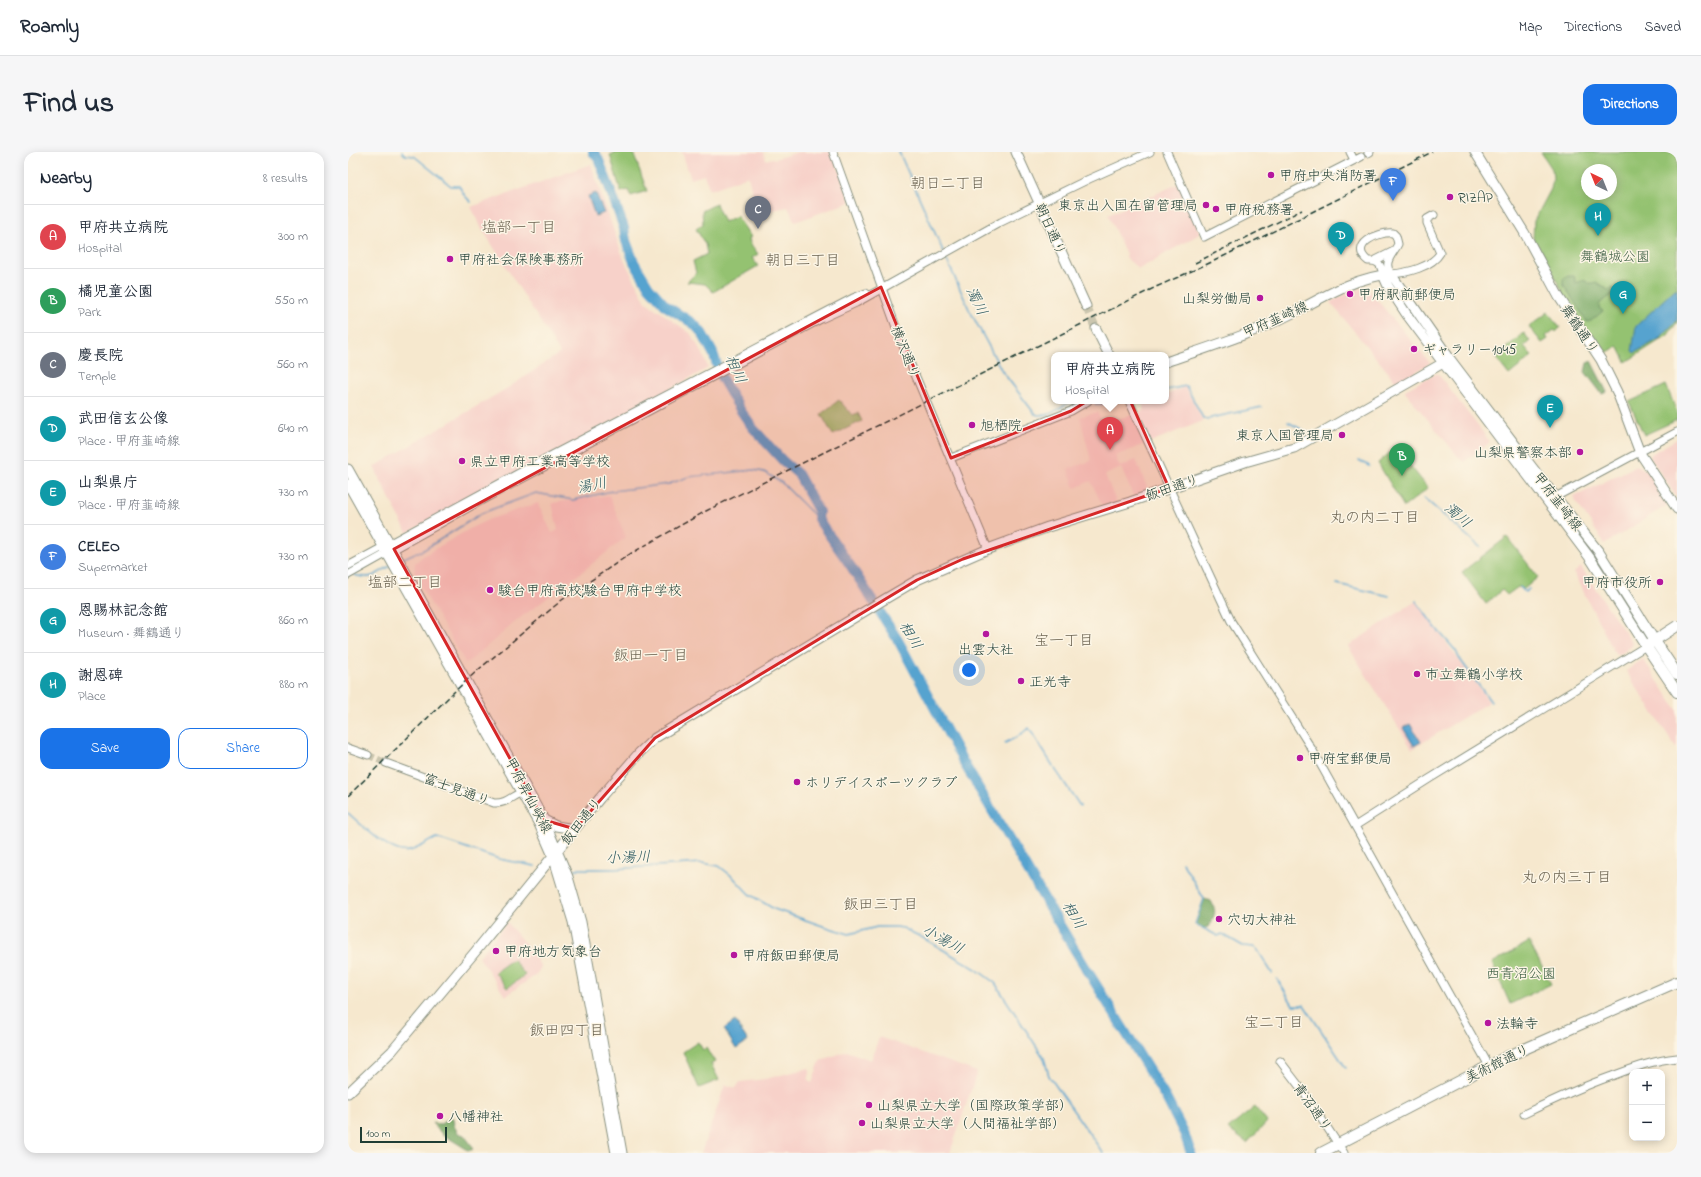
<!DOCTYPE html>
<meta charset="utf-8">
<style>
body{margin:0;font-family:"Indie Flower","Klee One",sans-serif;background:#f6f6f7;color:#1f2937}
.controls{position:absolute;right:12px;bottom:12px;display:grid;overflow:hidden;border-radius:8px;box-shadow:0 2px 10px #0003}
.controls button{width:36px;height:36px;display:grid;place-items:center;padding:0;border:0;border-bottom:1px solid #e0e1e3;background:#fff;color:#1f2937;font:20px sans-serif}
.compass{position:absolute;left:1233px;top:12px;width:36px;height:36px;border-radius:50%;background:#fff;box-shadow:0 2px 10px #0003;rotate:317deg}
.scale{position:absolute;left:12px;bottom:10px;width:87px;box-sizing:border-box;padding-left:4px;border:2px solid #1f3d34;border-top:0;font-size:11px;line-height:14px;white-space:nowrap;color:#1f3d34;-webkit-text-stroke:3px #fcf5e5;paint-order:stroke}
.you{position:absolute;left:621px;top:518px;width:14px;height:14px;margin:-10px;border:3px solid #fff;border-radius:50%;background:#1a73e8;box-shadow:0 0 0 6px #1a73e833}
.badge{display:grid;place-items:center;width:26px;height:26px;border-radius:50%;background:#1a73e8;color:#fff;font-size:13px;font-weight:700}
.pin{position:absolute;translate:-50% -33px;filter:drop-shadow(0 1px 2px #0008)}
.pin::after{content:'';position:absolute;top:21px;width:14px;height:12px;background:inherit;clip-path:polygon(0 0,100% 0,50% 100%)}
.popup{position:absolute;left:703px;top:200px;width:118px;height:52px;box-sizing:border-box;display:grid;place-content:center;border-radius:8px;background:#fff;filter:drop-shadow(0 1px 3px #0005);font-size:13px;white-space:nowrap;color:#747a83}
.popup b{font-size:15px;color:#1f2937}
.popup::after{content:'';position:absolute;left:50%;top:100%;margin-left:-8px;border:8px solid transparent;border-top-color:#fff}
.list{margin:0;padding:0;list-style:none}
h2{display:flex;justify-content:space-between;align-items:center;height:52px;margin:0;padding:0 16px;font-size:17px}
h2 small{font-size:13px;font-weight:400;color:#747a83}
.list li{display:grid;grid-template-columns:26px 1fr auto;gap:12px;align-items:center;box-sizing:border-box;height:64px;padding:0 16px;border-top:1px solid #e0e1e3}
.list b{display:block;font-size:15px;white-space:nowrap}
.list p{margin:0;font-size:13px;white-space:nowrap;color:#747a83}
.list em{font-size:13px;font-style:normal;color:#747a83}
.actions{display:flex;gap:8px;padding:12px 16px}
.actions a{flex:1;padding:9px 0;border:1px solid #1a73e8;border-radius:12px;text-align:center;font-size:14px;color:#1a73e8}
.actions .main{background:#1a73e8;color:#fff}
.map{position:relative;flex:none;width:1329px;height:1001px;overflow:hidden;border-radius:12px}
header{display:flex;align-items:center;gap:24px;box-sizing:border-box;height:56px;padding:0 20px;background:#fff;border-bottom:1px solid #e0e1e3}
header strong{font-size:19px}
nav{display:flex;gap:22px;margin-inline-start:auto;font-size:14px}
.intro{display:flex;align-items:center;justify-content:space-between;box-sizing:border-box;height:96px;padding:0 24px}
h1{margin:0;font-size:28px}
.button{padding:10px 18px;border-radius:12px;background:#1a73e8;color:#fff;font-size:14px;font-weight:700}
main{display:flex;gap:24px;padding:0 24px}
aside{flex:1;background:#fff;border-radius:12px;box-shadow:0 2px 10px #0003}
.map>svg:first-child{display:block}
.built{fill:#f7d1c9}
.green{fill:#94c271;stroke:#5a8052;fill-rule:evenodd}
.forest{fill:#77a863;stroke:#4b724c}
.water{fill:#56a3cf;stroke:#3a7082}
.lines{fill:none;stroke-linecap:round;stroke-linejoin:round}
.stream{stroke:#56a3cf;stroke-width:1.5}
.river{stroke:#56a3cf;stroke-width:10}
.minor-tunnel{stroke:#cbc6af;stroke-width:7;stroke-dasharray:7 3.5;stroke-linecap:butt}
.major-tunnel{stroke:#cbc6af;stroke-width:9;stroke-dasharray:9 4.5;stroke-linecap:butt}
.minor-casing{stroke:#8a9281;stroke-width:9}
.major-casing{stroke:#8a9281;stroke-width:11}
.highway-casing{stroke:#8a9281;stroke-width:12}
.minor{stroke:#fff;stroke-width:7}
.major{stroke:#fff;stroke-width:9}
.highway{stroke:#fff;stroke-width:10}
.rail{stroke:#1f3d34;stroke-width:1.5;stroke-dasharray:6 3;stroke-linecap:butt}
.marked{fill:#d62828;fill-opacity:0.2;stroke:#d62828;stroke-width:3;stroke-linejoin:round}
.poi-dot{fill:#b5179e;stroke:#fcf5e5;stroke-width:1.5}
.labels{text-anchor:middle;stroke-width:3;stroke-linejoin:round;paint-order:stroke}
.poi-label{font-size:14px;fill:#1f3d34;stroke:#fcf5e5;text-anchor:start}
.street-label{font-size:14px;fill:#1f3d34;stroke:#fcf5e5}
.park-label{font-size:14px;fill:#3c5e43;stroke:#fcf5e5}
.neighbourhood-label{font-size:15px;fill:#6c6452;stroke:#fcf5e5}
.water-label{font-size:15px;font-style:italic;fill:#305c62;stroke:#fcf5e5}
</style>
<header>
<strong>Roamly</strong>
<nav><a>Map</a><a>Directions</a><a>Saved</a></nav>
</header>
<div class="intro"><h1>Find us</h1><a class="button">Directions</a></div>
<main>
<aside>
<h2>Nearby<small>8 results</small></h2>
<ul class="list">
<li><span class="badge" style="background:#e0444e">A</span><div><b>甲府共立病院</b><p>Hospital</p></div><em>300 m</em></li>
<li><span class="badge" style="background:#2e9e5b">B</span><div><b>橘児童公園</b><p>Park</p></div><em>550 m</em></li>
<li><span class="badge" style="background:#6b7280">C</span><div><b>慶長院</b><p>Temple</p></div><em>560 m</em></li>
<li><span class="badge" style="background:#0f9aa8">D</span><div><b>武田信玄公像</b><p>Place · 甲府韮崎線</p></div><em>640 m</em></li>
<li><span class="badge" style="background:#0f9aa8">E</span><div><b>山梨県庁</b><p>Place · 甲府韮崎線</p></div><em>730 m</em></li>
<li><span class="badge" style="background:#3f7fe0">F</span><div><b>CELEO</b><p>Supermarket</p></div><em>730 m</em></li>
<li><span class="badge" style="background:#0f9aa8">G</span><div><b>恩賜林記念館</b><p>Museum · 舞鶴通り</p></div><em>860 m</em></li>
<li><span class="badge" style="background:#0f9aa8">H</span><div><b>謝恩碑</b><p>Place</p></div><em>880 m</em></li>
</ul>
<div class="actions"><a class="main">Save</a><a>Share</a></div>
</aside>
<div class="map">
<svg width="1329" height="1001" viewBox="0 0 1329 1001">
<rect width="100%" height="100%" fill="#fcf5e5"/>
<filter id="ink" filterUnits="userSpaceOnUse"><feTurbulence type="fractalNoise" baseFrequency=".025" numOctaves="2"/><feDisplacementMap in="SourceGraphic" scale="8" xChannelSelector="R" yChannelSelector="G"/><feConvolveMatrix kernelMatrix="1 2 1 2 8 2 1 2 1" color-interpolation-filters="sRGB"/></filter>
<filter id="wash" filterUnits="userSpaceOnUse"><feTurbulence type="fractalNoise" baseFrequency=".012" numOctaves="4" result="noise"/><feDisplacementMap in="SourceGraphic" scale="16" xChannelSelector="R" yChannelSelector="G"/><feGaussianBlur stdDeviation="0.9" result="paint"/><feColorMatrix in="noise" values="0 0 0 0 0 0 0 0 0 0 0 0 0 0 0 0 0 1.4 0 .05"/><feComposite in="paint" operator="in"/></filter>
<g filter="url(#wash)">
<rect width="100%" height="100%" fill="#f6e8ce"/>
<!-- built -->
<path class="built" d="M334,0H415L418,8L424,6L427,7L450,0H485L502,50L447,70L440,55L410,61L400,24L362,38L356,23L343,27Z
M243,12L276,108L298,150L342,181L355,202L360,216L204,303L59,381L26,315L163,234L212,201L133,75L123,55Z
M830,32L853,81L791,117L778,106V102L760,63Z
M1015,135L1019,136L1082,211L1049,231L982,150Z
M1087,222H1090L1142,290L1116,310L1114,309L1057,240V238Z
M837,235L855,269L767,304L772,315L788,308L802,343L787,348L773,316L757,323L770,354L756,358L743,329L727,336L720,317L743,309L732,265L749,260L755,271L787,262L797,258L793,249H818V243Z
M1329,287V346L1302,305L1303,302Z
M1288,314L1291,315L1299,319L1319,353L1257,392L1226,347V345Z
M261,343L278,385L221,430L172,466L118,512L66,423L67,411L75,404L125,375L142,367L190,351L204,381L210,378L204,351Z
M1233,415L1284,491V494L1271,503H1268L1259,486L1226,421Z
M1068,449L1141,550L1064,597L1000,494Z
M1295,507L1329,558V597L1278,519Z
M159,770L182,798L193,815L188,823L157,844L131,805Z
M531,885L629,920L602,1001H353L377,933L388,936L392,930L417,927L461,916L462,921L460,929L464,931L472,909L498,899L523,908Z"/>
<!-- green -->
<path class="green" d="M269,0H285L299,39L283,44L280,38L273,40L262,3Z
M1193,0H1329V170L1320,183L1278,210L1270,194L1256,202L1223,155L1185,86L1186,69L1203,37L1205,27L1204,17ZM1239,18H1263V42H1239Z
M368,52L376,70L389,64L403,85L401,86L402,91L410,102L404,106L410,114L365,140L357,132L339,130L348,121L345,109L359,102L357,92L348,77L355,72L354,59Z
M1200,160L1212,176L1208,180L1206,178L1198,184L1200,187L1194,191L1181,175Z
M1176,181L1182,189L1176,194L1184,204L1161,223L1147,205Z
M1318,233L1329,260V268L1296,283L1281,250Z
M491,248L504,263L510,261L514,269L485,283L473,262Z
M1045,298L1053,308L1056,306L1080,336L1056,355L1030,311Z
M1159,385L1190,425L1176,437L1170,435L1159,443L1154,438L1138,452L1114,420Z
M1181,790L1203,832L1162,852L1144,811Z
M165,807L177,823L159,836L147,820Z
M350,890L355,898L358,896L367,910L363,912L371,928L351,936L335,900Z
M907,955L919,970L899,991L880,977Z"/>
<!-- forest -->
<path class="forest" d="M1220,124H1226L1228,131L1236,128L1242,132L1248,130L1260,138L1264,135L1267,138L1264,143L1252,151L1251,156L1255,159L1243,169L1239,170L1215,132V127Z
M1243,209L1259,240L1254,242L1237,220L1239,211Z
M856,747L863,749C870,761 866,764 860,775L856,776L847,772Z
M101,966H105L106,974L110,981L116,983L125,995L124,998H120L94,982L84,971L93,972Z"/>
<!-- water -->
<path class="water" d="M248,41L256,61L247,64L240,44Z
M1327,137H1329V168L1311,187L1286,201L1284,199L1288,174Z
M1062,572L1073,590L1066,594L1055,576Z
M387,869L400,889L388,897L376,877Z"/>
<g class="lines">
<!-- stream -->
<path class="stream" d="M54,0L57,3L66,4L103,34H111L117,44L123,50
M551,0L595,99
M597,104L621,157L654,219L687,262C700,267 712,256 723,249
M818,238L838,234L855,266L858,267L914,255
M747,252H753L767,249
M940,270L960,281
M1011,308L1021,314
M1076,346L1132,395
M54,407L69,400L74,399L134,361L188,341L225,348L264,339L321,332L340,325L405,318L416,320L434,331L470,367
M6,423C24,428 27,423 42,414
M989,432L1041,444
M1172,435L1177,440L1181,437
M1068,449L1087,475L1108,499L1111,506L1143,550
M657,591L669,585L681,576L705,614
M707,617L732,654
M0,661C12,671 44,704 61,699C70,697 80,690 89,686L151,707L187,714
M834,710L856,747L847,772L870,784L874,782L895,794L906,795L909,797L924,821
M227,717H266L354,711L371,714L385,725L401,742L426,757L472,773L501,782L529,775H548L555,776L575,786L628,817L647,831L696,906L701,924L755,1001
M929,827L945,853H956L998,916"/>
<!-- river -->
<path class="river" d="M245,0L250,6L261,34L276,76L278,89L286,110L301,135L318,154L346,172L354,181L365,201L373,225L393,259L404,275L435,309L450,322L471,360L470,367L504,416L551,490L617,613L725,795L818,946L836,981L843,1001"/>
</g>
</g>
<g filter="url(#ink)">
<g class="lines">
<!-- minor-tunnel -->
<path class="minor-tunnel" d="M20,603L38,611"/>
<!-- major-tunnel -->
<path class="major-tunnel" d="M738,154L748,177"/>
<defs>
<path id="minor" d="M485,0L553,189L640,397
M819,0L856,85L1013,5
M1002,0L1006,8
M1020,1L1022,0
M1028,108L1044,100
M1035,123C1033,113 1031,108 1020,109C1000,93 1031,79 1045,81L1048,84L1050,92C1046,101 1034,110 1043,122C1059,121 1084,115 1092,101L1079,71V67L1086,63
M781,249L883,469L965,599L1141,914
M603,306L723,259L740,249
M1200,349L1329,280
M0,414L204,303L505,146L518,141
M0,423L136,347L284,268L473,167L508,151L653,70L741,27L802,0
M0,596L20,603
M38,611L146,651C161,652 165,641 177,640
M1007,674L1081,627L1298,494
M932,909L955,939L996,1001
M1176,962C1205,948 1233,935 1264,924C1285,916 1306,908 1329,906"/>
<path id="major" d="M668,0L738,154
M1127,0L1176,80L1211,145L1253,208L1269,240L1292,301L1329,357
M1035,123L1040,134L1059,163L1242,406L1298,494
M748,177L761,203
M818,210C861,195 907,181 947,160C977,144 1008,125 1043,122L1102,207L1184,315L1251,400L1307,489
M0,317L196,668L220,725L233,770L274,1001
M0,332L173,640L191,672L205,704L225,770L268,1001
M196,668L208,674L227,677
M0,941L44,899L127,800L252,646L291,601L307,586L537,447L569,428L640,397L700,375L782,350L897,310L946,296L1102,207"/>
<path id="highway" d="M1329,474L1298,494L1329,540
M1307,489L1329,522
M973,1001L1156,906L1329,830"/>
</defs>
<!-- minor casing -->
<use href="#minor" class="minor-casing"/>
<!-- major casing -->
<use href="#major" class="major-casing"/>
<!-- highway casing -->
<use href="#highway" class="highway-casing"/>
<!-- minor -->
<use href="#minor" class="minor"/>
<!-- major -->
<use href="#major" class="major"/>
<!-- highway -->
<use href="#highway" class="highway"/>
<!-- rail -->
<path class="rail" d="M847,111L954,58
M0,644L106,540L130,518L214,448L282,402L358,359L808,135L866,109L1084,0"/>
</g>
</g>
<!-- marked area -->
<path class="marked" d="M533,135L603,306L723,259L773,228L821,336L615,407L569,428L307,586L227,677L196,668L46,397Z"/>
<!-- markers -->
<g class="poi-dot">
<circle cx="923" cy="23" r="4"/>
<circle cx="1102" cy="45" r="4"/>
<circle cx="858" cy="53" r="4"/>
<circle cx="868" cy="57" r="4"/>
<circle cx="102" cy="107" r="4"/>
<circle cx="1002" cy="142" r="4"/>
<circle cx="912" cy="146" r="4"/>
<circle cx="1066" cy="197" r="4"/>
<circle cx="624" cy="273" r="4"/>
<circle cx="994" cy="283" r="4"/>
<circle cx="1232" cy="300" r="4"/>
<circle cx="114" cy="309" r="4"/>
<circle cx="1312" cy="430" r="4"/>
<circle cx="142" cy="438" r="4"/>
<circle cx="638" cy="482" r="4"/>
<circle cx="1069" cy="522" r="4"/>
<circle cx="673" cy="529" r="4"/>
<circle cx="952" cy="606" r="4"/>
<circle cx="449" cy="630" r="4"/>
<circle cx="871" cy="767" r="4"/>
<circle cx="148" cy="799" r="4"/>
<circle cx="386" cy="803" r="4"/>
<circle cx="1140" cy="871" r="4"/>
<circle cx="521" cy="953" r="4"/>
<circle cx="92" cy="964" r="4"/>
<circle cx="514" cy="971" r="4"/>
</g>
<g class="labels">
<!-- poi labels -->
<g class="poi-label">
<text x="931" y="28">甲府中央消防署</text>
<text x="1110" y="50">RIZAP</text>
<text x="850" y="58" text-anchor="end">東京出入国在留管理局</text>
<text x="876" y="62">甲府税務署</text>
<text x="110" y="112">甲府社会保険事務所</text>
<text x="1010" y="147">甲府駅前郵便局</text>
<text x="904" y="151" text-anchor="end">山梨労働局</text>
<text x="1074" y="202">ギャラリー1045</text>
<text x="632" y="278">旭栖院</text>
<text x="986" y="288" text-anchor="end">東京入国管理局</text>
<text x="1224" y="305" text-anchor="end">山梨県警察本部</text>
<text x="122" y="314">県立甲府工業高等学校</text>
<text x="1304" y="435" text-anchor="end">甲府市役所</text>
<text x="150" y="443">駿台甲府高校;駿台甲府中学校</text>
<text x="638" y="502" text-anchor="middle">出雲大社</text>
<text x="1077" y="527">市立舞鶴小学校</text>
<text x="681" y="534">正光寺</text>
<text x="960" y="611">甲府宝郵便局</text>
<text x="457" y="635">ホリデイスポーツクラブ</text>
<text x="879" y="772">穴切大神社</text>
<text x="156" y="804">甲府地方気象台</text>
<text x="394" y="808">甲府飯田郵便局</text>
<text x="1148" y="876">法輪寺</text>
<text x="529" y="958">山梨県立大学（国際政策学部）</text>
<text x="100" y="969">八幡神社</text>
<text x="522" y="976">山梨県立大学（人間福祉学部）</text>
</g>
<!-- street labels -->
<g class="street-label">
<text transform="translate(703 77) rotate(66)" y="5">朝日通り</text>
<text transform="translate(927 167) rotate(-24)" y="5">甲府韮崎線</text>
<text transform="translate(1232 177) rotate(56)" y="5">舞鶴通り</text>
<text transform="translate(558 200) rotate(68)" y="5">横沢通り</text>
<text transform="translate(824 335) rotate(-19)" y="5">飯田通り</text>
<text transform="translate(1210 349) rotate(52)" y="5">甲府韮崎線</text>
<text transform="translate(109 637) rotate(20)" y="5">富士見通り</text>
<text transform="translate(181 643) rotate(62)" y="5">甲府昇仙峡線</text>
<text transform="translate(233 669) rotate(-51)" y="5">飯田通り</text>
<text transform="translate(1149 911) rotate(-26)" y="5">美術館通り</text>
<text transform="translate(965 955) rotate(55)" y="5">青沼通り</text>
</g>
<!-- park labels -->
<g class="park-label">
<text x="1267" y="109">舞鶴城公園</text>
<text x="1173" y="826">西青沼公園</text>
</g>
<!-- neighbourhood labels -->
<g class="neighbourhood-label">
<text x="600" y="36">朝日二丁目</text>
<text x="171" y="80">塩部一丁目</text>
<text x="455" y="113">朝日三丁目</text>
<text x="1027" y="370">丸の内二丁目</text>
<text x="57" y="435">塩部二丁目</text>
<text x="716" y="493">宝一丁目</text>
<text x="303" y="508">飯田一丁目</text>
<text x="1219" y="730">丸の内三丁目</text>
<text x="533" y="757">飯田三丁目</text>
<text x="926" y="875">宝二丁目</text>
<text x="219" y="883">飯田四丁目</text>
</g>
<!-- water labels -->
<g class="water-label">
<text transform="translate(629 149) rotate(64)" y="5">濁川</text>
<text transform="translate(388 217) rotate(66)" y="5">相川</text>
<text transform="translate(244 333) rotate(-12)" y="5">湯川</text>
<text transform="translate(1110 363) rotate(41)" y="5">濁川</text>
<text transform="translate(563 483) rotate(59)" y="5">相川</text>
<text transform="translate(280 705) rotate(-2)" y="5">小湯川</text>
<text transform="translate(726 763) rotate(59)" y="5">相川</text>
<text transform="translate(595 787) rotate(29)" y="5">小湯川</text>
</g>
</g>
</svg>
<div class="controls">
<button>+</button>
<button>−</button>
</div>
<svg class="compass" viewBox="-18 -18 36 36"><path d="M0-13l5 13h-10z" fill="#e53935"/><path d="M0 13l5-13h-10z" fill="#747a83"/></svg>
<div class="scale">100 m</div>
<div class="you"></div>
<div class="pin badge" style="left:762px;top:298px;background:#e0444e">A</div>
<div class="popup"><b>甲府共立病院</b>Hospital</div>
<div class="pin badge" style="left:1054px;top:324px;background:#2e9e5b">B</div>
<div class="pin badge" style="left:410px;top:77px;background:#6b7280">C</div>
<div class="pin badge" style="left:993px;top:103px;background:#0f9aa8">D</div>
<div class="pin badge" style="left:1202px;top:276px;background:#0f9aa8">E</div>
<div class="pin badge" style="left:1045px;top:49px;background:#3f7fe0">F</div>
<div class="pin badge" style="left:1275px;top:162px;background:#0f9aa8">G</div>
<div class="pin badge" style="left:1250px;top:84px;background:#0f9aa8">H</div>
</div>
</main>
